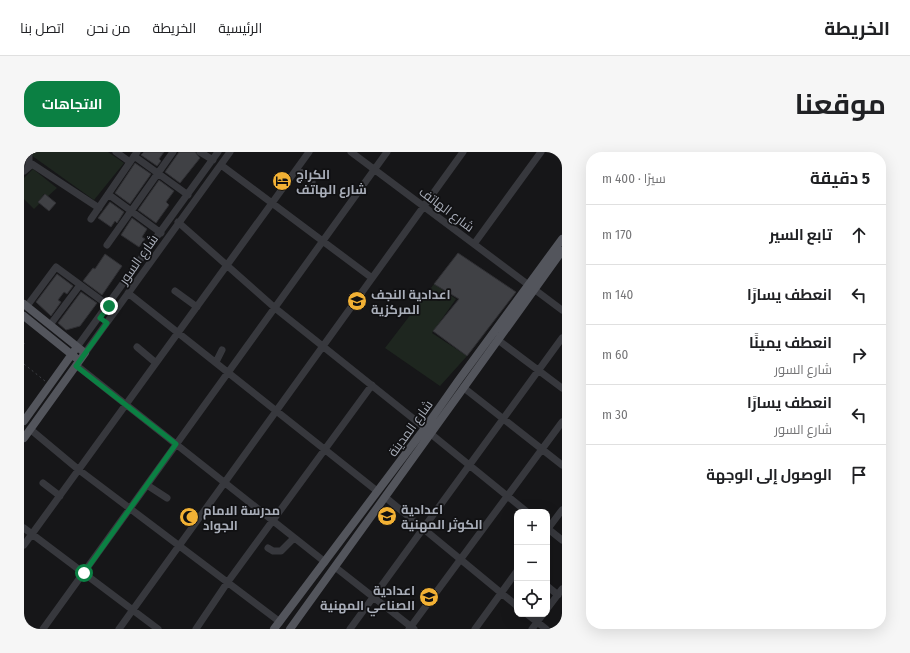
<!DOCTYPE html>
<html lang="ar">
<meta charset="utf-8">
<style>
body{margin:0;font-family:"Fira Sans Condensed",Cairo,sans-serif;background:#f6f6f6;color:#202124;direction:rtl}
.controls{position:absolute;right:12px;bottom:12px;display:grid;overflow:hidden;border-radius:8px;box-shadow:0 4px 16px #0002}
.controls button{width:36px;height:36px;display:grid;place-items:center;padding:0;border:0;border-bottom:1px solid #e0e0e0;background:#fff;color:#202124;font:20px sans-serif}
.stop{position:absolute;width:12px;height:12px;margin:-9px;border:3px solid #0b8043;border-radius:50%;background:#fff}
.stop.end{background:#0b8043;border-color:#fff;box-shadow:0 1px 4px #0008}
.list{margin:0;padding:0;list-style:none}
h2{display:flex;justify-content:space-between;align-items:center;height:52px;margin:0;padding:0 16px;font-size:17px}
h2 small{font-size:13px;font-weight:400;color:#757577}
.list li{display:grid;grid-template-columns:26px 1fr auto;gap:12px;align-items:center;box-sizing:border-box;height:60px;padding:0 16px;border-top:1px solid #e0e0e0}
.list b{display:block;font-size:15px;white-space:nowrap}
.list p{margin:0;font-size:13px;white-space:nowrap;color:#757577}
.list em{font-size:13px;font-style:normal;color:#757577}
.icon{flex:none;width:22px;height:22px;fill:none;stroke:currentColor;stroke-width:2;stroke-linecap:round;stroke-linejoin:round}
.map{position:relative;flex:none;width:538px;height:477px;overflow:hidden;direction:ltr;border-radius:16px}
header{display:flex;align-items:center;gap:24px;box-sizing:border-box;height:56px;padding:0 20px;background:#fff;border-bottom:1px solid #e0e0e0}
header strong{font-size:19px}
nav{display:flex;gap:22px;margin-inline-start:auto;font-size:14px}
.intro{display:flex;align-items:center;justify-content:space-between;box-sizing:border-box;height:96px;padding:0 24px}
h1{margin:0;font-size:28px}
.button{padding:10px 18px;border-radius:16px;background:#0b8043;color:#fff;font-size:14px;font-weight:700}
main{display:flex;gap:24px;padding:0 24px}
aside{flex:1;background:#fff;border-radius:16px;box-shadow:0 4px 16px #0002}
.map>svg:first-child{display:block}
.green{fill:#1e261f}
.building{fill:#404145;stroke:#303034}
.lines{fill:none;stroke-linecap:round;stroke-linejoin:round}
.path{stroke:#3d3f44;stroke-width:1;stroke-dasharray:2 3;stroke-linecap:butt}
.minor{stroke:#37383d;stroke-width:7}
.major{stroke:#53555c;stroke-width:8}
.route{stroke:#0b8043;stroke-width:5}
.labels{text-anchor:middle;stroke-width:3.5;stroke-linejoin:round;paint-order:stroke}
.poi-label{font-size:13px;font-weight:bold;fill:#a8adb8;stroke:#111113;text-anchor:start}
.street-label{font-size:13px;fill:#a8adb8;stroke:#111113}
</style>
<header>
<strong>الخريطة</strong>
<nav><a>الرئيسية</a><a>الخريطة</a><a>من نحن</a><a>اتصل بنا</a></nav>
</header>
<div class="intro"><h1>موقعنا</h1><a class="button">الاتجاهات</a></div>
<main>
<aside>
<h2>5 دقيقة<small>سيرًا · 400 m</small></h2>
<ul class="list">
<li><svg class="icon" aria-label="ahead" viewBox="0 0 24 24"><path d="M12 20V5M6 11l6-6 6 6"/></svg><div><b>تابع السير</b></div><em>170 m</em></li>
<li><svg class="icon" aria-label="left" viewBox="0 0 24 24"><path d="M17 20v-9H6M10 6l-5 5 5 5"/></svg><div><b>انعطف يسارًا</b></div><em>140 m</em></li>
<li><svg class="icon" aria-label="right" viewBox="0 0 24 24"><path d="M7 20v-9h11M14 6l5 5-5 5"/></svg><div><b>انعطف يمينًا</b><p>شارع السور</p></div><em>60 m</em></li>
<li><svg class="icon" aria-label="left" viewBox="0 0 24 24"><path d="M17 20v-9H6M10 6l-5 5 5 5"/></svg><div><b>انعطف يسارًا</b><p>شارع السور</p></div><em>30 m</em></li>
<li><svg class="icon" aria-label="arrive" viewBox="0 0 24 24"><path d="M6 21V4h12l-3 4 3 4H6"/></svg><div><b>الوصول إلى الوجهة</b></div></li>
</ul>
</aside>
<div class="map">
<svg width="538" height="477" viewBox="0 0 538 477">
<rect width="100%" height="100%" fill="#161618"/>
<!-- green -->
<path class="green" d="M10,0H84L100,11L70,48L7,3Z
M9,17L33,36L23,45L20,42L14,50L16,51L10,57L0,47V26Z
M410,132L432,147L408,181L443,204L416,234L361,196Z"/>
<!-- building -->
<path class="building" d="M120,0H140L135,7L137,9L133,14L117,3Z
M155,0H171L176,6L156,31L141,20Z
M111,11L127,22L106,52L91,41Z
M135,28L150,39L142,50L145,53L132,71L114,58Z
M21,42L32,51L25,59L14,50Z
M86,50L100,60L93,71L91,69L87,75L74,66Z
M108,66L123,77L118,85L121,87L115,95L97,83Z
M434,101L492,140L443,204L409,179L435,147L410,132Z
M81,102L98,114L78,143L59,129L69,116L71,117Z
M33,122L49,134L43,142L40,140L34,148L37,150L27,164L12,150Z
M57,140L73,151L56,174L42,178L34,171Z"/>
<g class="lines">
<!-- path -->
<path class="path" d="M0,191V192
M0,212L21,229"/>
<!-- minor -->
<path class="minor" d="M5,0V14
M92,0L106,10
M176,0L189,8
M327,0L538,158
M110,4L164,43
M197,13L348,126
M273,17L288,30
M0,19L8,12L75,56
M84,42L137,81
M67,67L113,0
M154,70L251,156L401,276
M450,92L517,0
M83,93L149,0
M151,139L173,155
M104,141L353,339
M3,154L32,115L85,154
M26,173L56,133
M474,188L538,236
M53,195L194,0
M113,195L132,211
M61,201L206,0
M192,210L198,198
M52,213L301,410
M440,236L538,313
M6,277L55,318L256,470
M407,282L503,360
M19,331L36,344
M123,333L143,346
M361,345L493,454
M0,376L134,477
M523,376L538,388
M523,378L538,358
M0,393L285,0
M244,396L249,399H257L270,386
M311,415L390,477
M523,434L534,443
M523,457L538,437
M503,462L522,477
M0,473L5,477
M19,477L363,0
M95,477L439,0
M172,477L203,431L348,233
M326,477L538,186
M385,477L538,270
M451,477L493,419
M508,477L519,462"/>
<!-- major -->
<path class="major" d="M0,152L61,201L0,286
M0,164L52,206
M0,269L53,195
M250,477L401,276L434,229L538,87
M266,477L538,99"/>
</g>
<g class="lines">
<!-- route -->
<path class="route" d="M60,421L152,292L52,214L83,171L76,166L85,154"/>
</g>
<!-- icons -->
<defs>
<symbol id="hotel-disc" viewBox="-11 -11 22 22"><circle r="9.5" fill="#f2b134" stroke="#111113"/><path d="M-6-4.5h1.5V1H6V5H4.5V3h-9V5H-6ZM-4 0a1.8 1.8 0 1 1 3.6 0ZM.5 0V-2.5h3Q6-2.5 6 0Z" fill="#111"/></symbol>
<symbol id="school-disc" viewBox="-11 -11 22 22"><circle r="9.5" fill="#f2b134" stroke="#111113"/><path d="M0-5L7-2L0 1L-7-2ZM-4 1L0 2.5L4 1V4Q0 6-4 4Z" fill="#111"/></symbol>
<symbol id="mosque-disc" viewBox="-11 -11 22 22"><circle r="9.5" fill="#f2b134" stroke="#111113"/><path d="M3.5-4.9A6 6 0 1 0 3.5 4.9A5 5 0 1 1 3.5-4.9Z" fill="#111"/></symbol>
</defs>
<g fill-rule="evenodd">
<use href="#hotel-disc" x="247" y="18" width="22" height="22"/>
<use href="#school-disc" x="322" y="138" width="22" height="22"/>
<use href="#school-disc" x="352" y="353" width="22" height="22"/>
<use href="#mosque-disc" x="154" y="354" width="22" height="22"/>
<use href="#school-disc" x="394" y="434" width="22" height="22"/>
</g>
<g class="labels">
<!-- poi labels -->
<g class="poi-label">
<text x="272" y="27">الكراج<tspan x="272" dy="15">شارع الهاتف</tspan></text>
<text x="347" y="147">اعدادية النجف<tspan x="347" dy="15">المركزية</tspan></text>
<text x="377" y="362">اعدادية<tspan x="377" dy="15">الكوثر المهنية</tspan></text>
<text x="179" y="363">مدرسة الامام<tspan x="179" dy="15">الجواد</tspan></text>
<text x="391" y="443" text-anchor="end">اعدادية<tspan x="391" dy="15">الصناعي المهنية</tspan></text>
</g>
<!-- street labels -->
<g class="street-label">
<text transform="translate(423 57) rotate(37)" y="5">شارع الهاتف</text>
<text transform="translate(114 107) rotate(-55)" y="5">شارع السور</text>
<text transform="translate(386 276) rotate(-54)" y="5">شارع المدينة</text>
</g>
</g>
</svg>
<div class="controls">
<button>+</button>
<button>−</button>
<button><svg class="icon" aria-label="locate" viewBox="0 0 24 24"><circle cx="12" cy="12" r="6"/><path d="M12 2v4M12 18v4M2 12h4M18 12h4"/></svg></button>
</div>
<div class="stop" style="left:60px;top:421px"></div>
<div class="stop end" style="left:85px;top:154px"></div>
</div>
</main>
